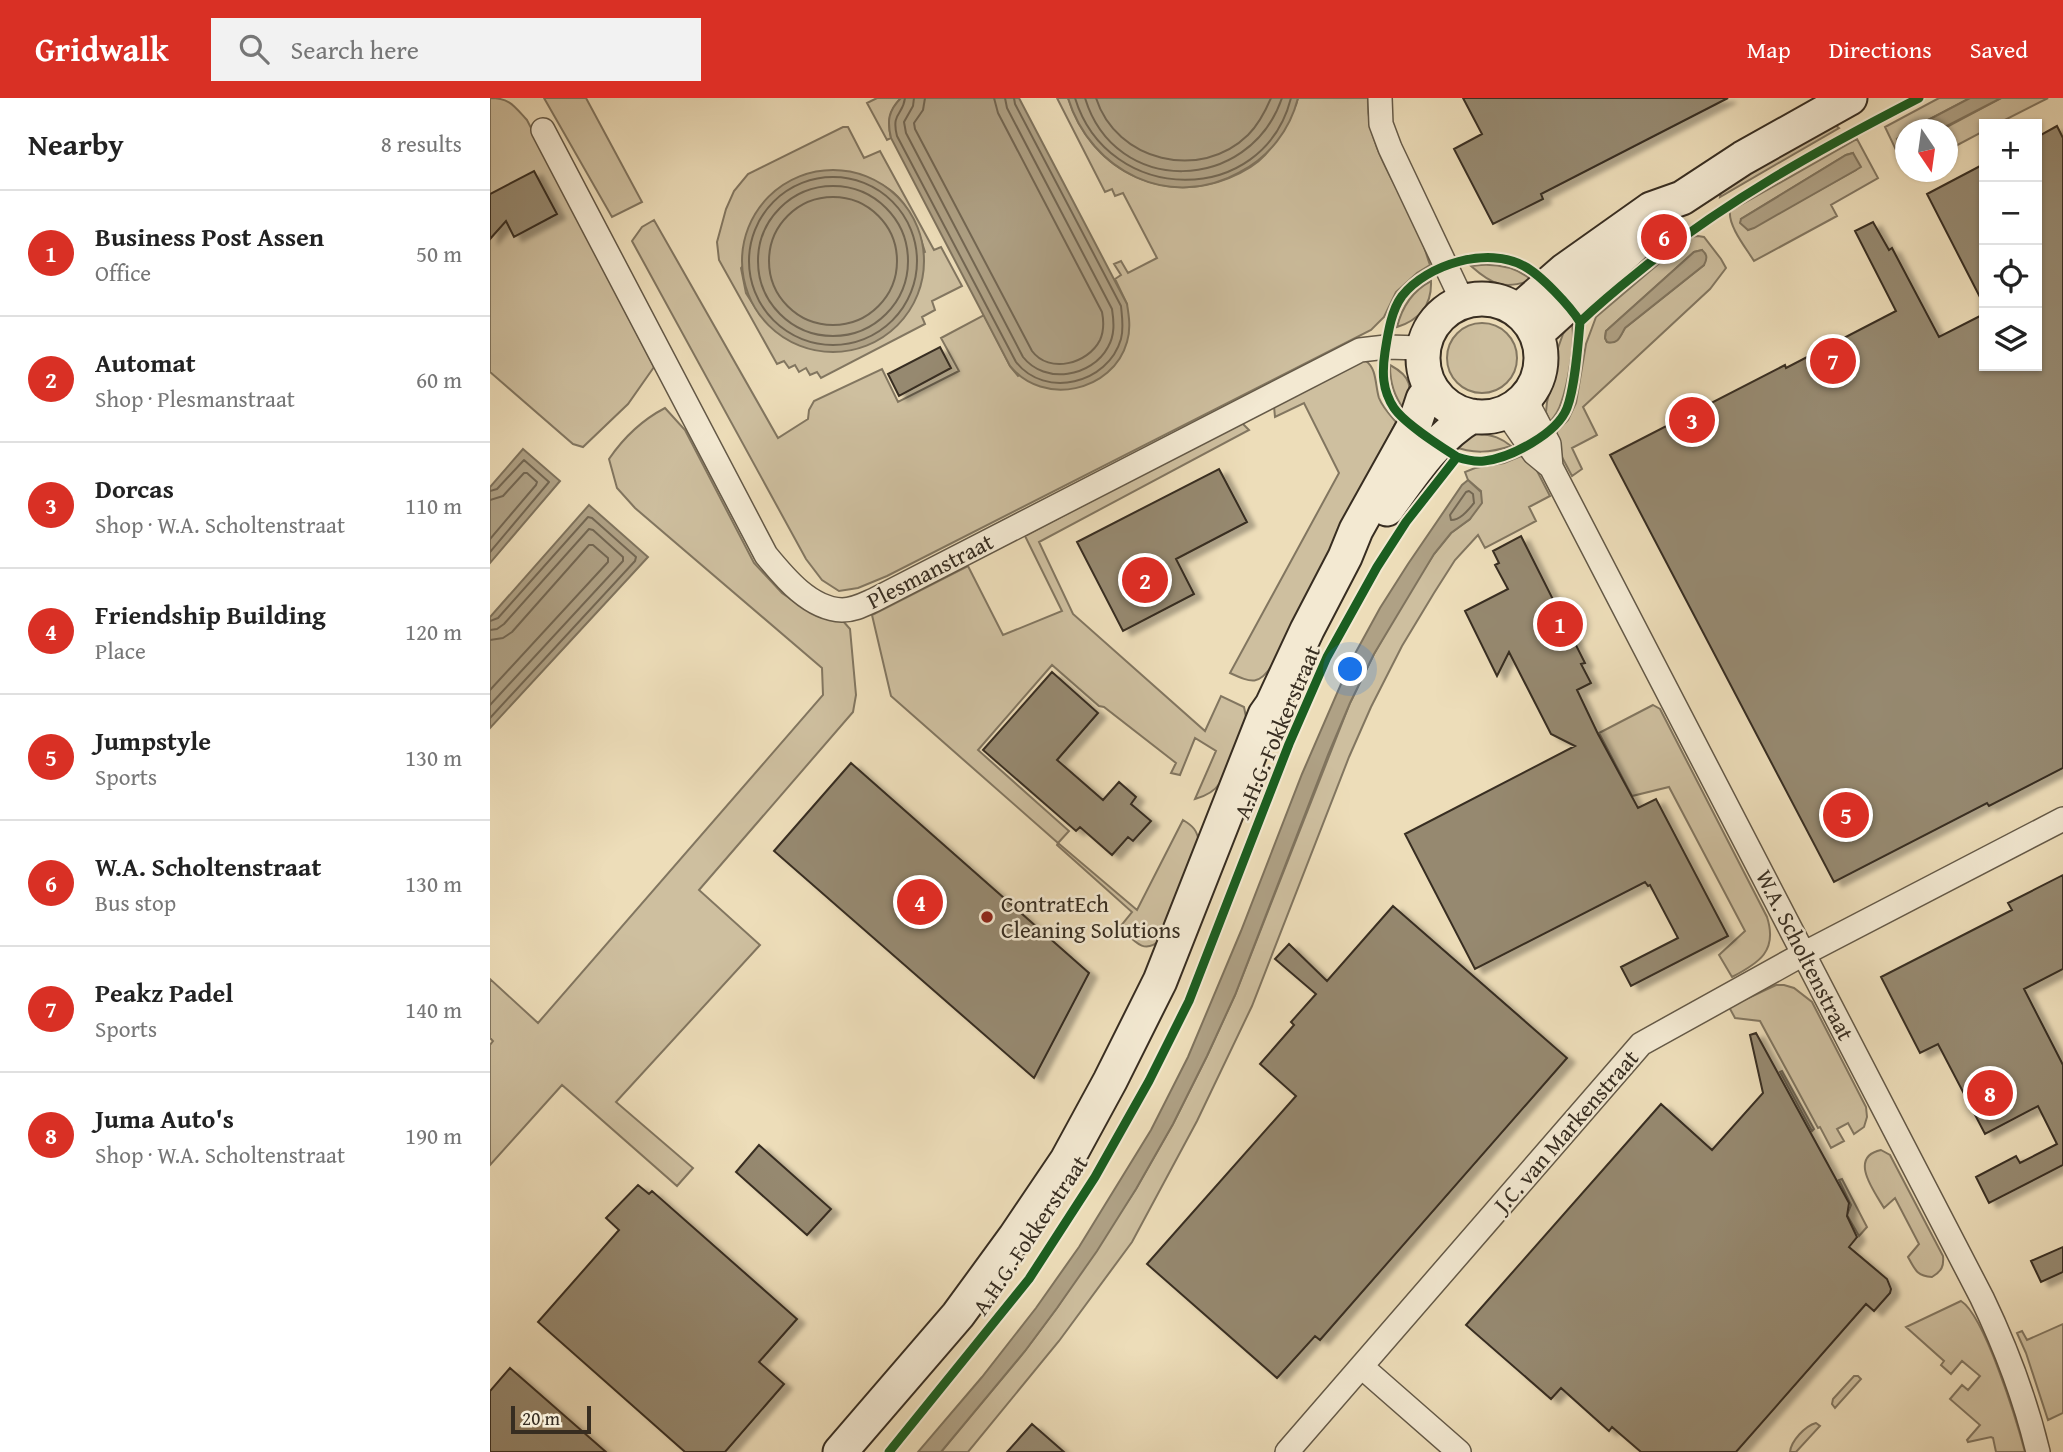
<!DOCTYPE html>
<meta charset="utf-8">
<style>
body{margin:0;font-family:"Gentium Book Plus",serif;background:#f2f2f2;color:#222}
.controls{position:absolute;right:21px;top:21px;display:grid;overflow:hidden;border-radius:0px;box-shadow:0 2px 5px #0004}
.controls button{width:63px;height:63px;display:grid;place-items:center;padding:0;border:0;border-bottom:2px solid #e0e0e0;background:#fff;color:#222;font:35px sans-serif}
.compass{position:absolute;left:1405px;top:21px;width:63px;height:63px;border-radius:50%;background:#fff;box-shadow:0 2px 5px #0004;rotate:167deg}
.scale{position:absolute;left:21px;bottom:18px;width:80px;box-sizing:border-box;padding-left:7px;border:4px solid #372d21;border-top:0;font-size:19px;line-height:24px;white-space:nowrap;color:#372d21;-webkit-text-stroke:5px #f3e9d2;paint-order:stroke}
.you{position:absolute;left:861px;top:572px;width:24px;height:24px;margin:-18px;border:5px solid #fff;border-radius:50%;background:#1a73e8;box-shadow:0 0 0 10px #1a73e833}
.badge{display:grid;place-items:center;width:46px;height:46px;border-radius:50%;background:#d93025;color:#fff;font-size:23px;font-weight:700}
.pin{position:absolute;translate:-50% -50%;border:4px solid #fff;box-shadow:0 2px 7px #0006}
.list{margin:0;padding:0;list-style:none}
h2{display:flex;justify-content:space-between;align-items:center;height:91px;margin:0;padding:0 28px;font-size:30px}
h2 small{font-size:23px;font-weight:400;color:#767676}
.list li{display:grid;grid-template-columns:46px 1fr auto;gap:21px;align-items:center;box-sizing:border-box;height:126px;padding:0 28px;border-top:2px solid #e0e0e0}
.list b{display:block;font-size:26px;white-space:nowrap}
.list p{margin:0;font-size:23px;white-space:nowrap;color:#767676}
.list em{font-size:23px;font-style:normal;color:#767676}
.icon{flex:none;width:38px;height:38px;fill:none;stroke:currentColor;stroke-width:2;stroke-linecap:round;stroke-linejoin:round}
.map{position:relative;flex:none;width:1573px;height:1354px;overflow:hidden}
header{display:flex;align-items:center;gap:42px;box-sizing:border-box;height:98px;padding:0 35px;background:#d93025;color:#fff}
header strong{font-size:33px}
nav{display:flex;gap:38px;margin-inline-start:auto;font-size:24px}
.search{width:490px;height:63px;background:#f2f2f2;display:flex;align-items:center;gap:18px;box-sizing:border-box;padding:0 24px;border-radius:0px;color:#767676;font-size:26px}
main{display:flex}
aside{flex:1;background:#fff}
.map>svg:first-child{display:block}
.green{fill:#cebf9f;stroke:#827660;stroke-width:2;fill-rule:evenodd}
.water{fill:#afa185;stroke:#7f735d;stroke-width:2}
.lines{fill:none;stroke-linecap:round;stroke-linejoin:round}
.shore{stroke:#736753;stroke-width:2}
.building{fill:#968970;stroke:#372d21;stroke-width:2;filter:url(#shadow)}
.street-casing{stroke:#645947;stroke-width:26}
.secondary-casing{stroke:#372d21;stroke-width:37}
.street{stroke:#f3e9d2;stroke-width:23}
.secondary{stroke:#f3e9d2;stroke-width:33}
.cycleway-casing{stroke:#f3e9d2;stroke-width:13}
.cycleway{stroke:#1b5e20;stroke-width:9}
.poi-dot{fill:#8f2418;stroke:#f3e9d2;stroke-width:2.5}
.labels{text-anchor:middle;stroke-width:5;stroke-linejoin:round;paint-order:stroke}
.street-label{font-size:23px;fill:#372d21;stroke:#f3e9d2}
.poi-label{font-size:23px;fill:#372d21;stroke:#f3e9d2;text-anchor:start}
</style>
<header>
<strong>Gridwalk</strong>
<div class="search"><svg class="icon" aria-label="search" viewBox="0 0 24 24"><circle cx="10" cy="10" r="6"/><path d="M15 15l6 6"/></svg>Search here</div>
<nav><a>Map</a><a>Directions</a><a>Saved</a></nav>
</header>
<main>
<aside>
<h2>Nearby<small>8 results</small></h2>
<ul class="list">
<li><span class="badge">1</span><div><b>Business Post Assen</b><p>Office</p></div><em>50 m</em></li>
<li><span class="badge">2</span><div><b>Automat</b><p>Shop · Plesmanstraat</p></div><em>60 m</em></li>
<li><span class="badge">3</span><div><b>Dorcas</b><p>Shop · W.A. Scholtenstraat</p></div><em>110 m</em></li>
<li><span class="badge">4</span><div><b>Friendship Building</b><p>Place</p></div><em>120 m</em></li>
<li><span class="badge">5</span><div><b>Jumpstyle</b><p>Sports</p></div><em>130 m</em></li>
<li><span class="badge">6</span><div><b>W.A. Scholtenstraat</b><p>Bus stop</p></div><em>130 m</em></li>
<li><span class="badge">7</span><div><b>Peakz Padel</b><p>Sports</p></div><em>140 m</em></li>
<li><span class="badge">8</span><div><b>Juma Auto's</b><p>Shop · W.A. Scholtenstraat</p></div><em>190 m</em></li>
</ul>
</aside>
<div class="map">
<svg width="1573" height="1354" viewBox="0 0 1573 1354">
<defs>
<filter id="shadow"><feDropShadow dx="8" dy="4.5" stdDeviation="2" flood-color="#0004"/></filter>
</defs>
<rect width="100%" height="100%" fill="#edddb9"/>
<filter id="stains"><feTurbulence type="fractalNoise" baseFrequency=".00286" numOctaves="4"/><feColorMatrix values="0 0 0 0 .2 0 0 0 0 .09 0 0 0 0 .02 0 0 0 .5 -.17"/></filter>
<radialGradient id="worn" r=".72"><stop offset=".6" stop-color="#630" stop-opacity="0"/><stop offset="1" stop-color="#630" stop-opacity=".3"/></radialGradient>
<!-- green -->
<path class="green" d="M0,0C20,0 24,8 37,22L164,269L138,306L93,349L83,346L0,274Z
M54,0H96L152,104L122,119Z
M387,0H411C399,12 397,24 401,40L397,42L377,5Z
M567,0H578C599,69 670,108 739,80C751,75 766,67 775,57C787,44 797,22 806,7L808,0H878C876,47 906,85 925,126C932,139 935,153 940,167L927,175L906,194L894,219L881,232L397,478L368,490L349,493L332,482L316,461L142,143L152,129L164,122L288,340L318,321L319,312L324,303L392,271L408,304L469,273L451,240L494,217L520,268L528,278L637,206L625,181L631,177L624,166L631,163L638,175L667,160L633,95L625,98L622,91L615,94Z
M1449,0H1480L1421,31L1416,32L1415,34L1407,41L1413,49H1415V62L1406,52L1395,29Z
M1511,0H1558L1507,26H1494V33L1458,52V32H1451Z
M1344,26L1349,30L1230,99L1232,87Z
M353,29H358L374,60L390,53L444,152L451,149L472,188L442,203L445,212L432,219L435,226L331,280L327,274L320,277L316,270L309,274L305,267L299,270L294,263L287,266L229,162L227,144L236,111L244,93L258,76ZM339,73C400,81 417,95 435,154L270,217L256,195L251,170Z
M1367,41L1388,80L1341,107L1347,118L1264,163C1256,150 1238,128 1240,113ZM1363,55L1366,72L1258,132L1251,121L1356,57Z
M1208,138L1214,139L1231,161L1236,170L1220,191L1093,309L1107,337L1082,350L1092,371L1082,378L1064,344V339L1068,332L1078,322L1086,305L1096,246L1106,219L1200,139ZM1212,152L1214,167L1135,230C1130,238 1128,246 1117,244L1115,240L1116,233L1204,154Z
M991,167C1010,166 1027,170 1042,182C1015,192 1002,187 981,168Z
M941,183C942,207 929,222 907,229C912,209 922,193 941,183Z
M1081,224C1087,239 1077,289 1071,305C1069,312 1065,318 1060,324L1056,314L1057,304L1067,264L1068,250L1073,236Z
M957 260a35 35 0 1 1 70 0a35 35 0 1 1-70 0Z
M870,263H876C887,271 885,287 889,300C893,310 900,317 906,324L783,566C769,588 762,585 740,575L849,375L814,305L785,319L784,308Z
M900,267C924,280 921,289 915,313C904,298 900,285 900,267Z
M175,310L195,332L264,465L292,495L312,509L330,518L353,523L360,531L366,597L363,614L209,792L270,847L126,1004L203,1070L187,1088L72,987L0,1067V947L3,943L0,940V881L48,925L333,597L332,570L145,410L127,390L119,361C134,339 152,322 175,310Z
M751,324L759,332L549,444L583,516L715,633L731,598L754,609L757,624L730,685C724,694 716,698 705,701L726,653L705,640L690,677L681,675L686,665L614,609L609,608L562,567L488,652L579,733L568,745L647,812L693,722C703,728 707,732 709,744L670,842C653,858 643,841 630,829L642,814L567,747L568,745L401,598L382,517L478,468L513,537L572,513L535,438Z
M990,336C1003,337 1011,340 1021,348C1000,355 983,356 962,348L980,337Z
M1031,358L1037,359L1044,367L1060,398L1039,409L1046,423L995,450L988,437L965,462L944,495L912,548L881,609L859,659L762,908L707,1023L642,1144L569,1243L478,1354H451L535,1253L567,1210L646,1091L683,1026L717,958L745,897L860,605L884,556L917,498L944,456L961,435L980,421L991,393L978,382L975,374L985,370L1014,365Z
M1163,607L1170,611L1277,819C1288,853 1269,865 1242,879L1229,857L1255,833L1179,689L1142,698L1109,635Z
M1286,887H1294L1304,890L1322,904L1376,1009L1377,1019L1374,1029L1364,1036L1358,1025L1347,1031L1354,1043L1341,1050L1330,1029L1328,1030L1270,923L1245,920L1239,909Z
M1292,973L1324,1031L1322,1033L1290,974Z
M1391,1052L1400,1057L1453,1158C1454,1168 1452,1173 1442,1179C1427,1178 1425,1172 1418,1159L1429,1146L1405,1100L1394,1110C1384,1093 1358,1059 1391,1052Z
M1352,1081L1377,1129L1369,1138L1357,1117L1361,1107L1349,1082Z
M1471,1203C1495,1218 1527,1324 1535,1354H1506L1503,1340L1501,1339L1478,1344L1477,1342L1490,1327L1460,1301L1472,1287L1478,1292L1490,1278L1472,1263L1461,1276L1451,1267L1454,1263L1416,1229Z
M1573,1226V1315L1558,1322L1536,1255L1527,1235L1532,1233L1537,1242Z
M1364,1278H1368L1371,1281L1345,1310L1342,1306L1343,1301Z
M1326,1325L1330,1328L1306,1354H1300C1301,1343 1315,1328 1326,1325Z"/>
<!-- water -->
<path class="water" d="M411,0H529L637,206C639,218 641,231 637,244C623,294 553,309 520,268L401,40C397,23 398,13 411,0Z
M578,0H808C800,32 779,59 750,74C680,113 601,74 578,0Z
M1480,0H1511L1451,31H1421Z
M1363,55L1371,69L1366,72L1264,130L1258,132L1250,125L1251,121L1356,57Z
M252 163a91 91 0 1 1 182 0a91 91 0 1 1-182 0Z
M1212,152C1218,157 1217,161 1214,167L1135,230C1130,239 1128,247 1117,244L1115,240L1116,233L1204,154Z
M33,351L70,383L0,465V389Z
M978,382L991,394L992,405L980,421L961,435L944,456L884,556L860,605L838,657L745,897L717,958L683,1026L646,1091L607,1153L567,1210L535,1253L451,1354H428L492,1279L546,1210L589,1149L661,1032L698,959L751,833L812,676L861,563L890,510L918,466L972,387Z
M99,407L158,459L0,630V519Z"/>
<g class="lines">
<!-- shore -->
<path class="shore" d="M415,0C413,18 401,14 407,38L526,264C555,301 618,286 631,241C634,230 632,219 631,208L525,6L524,0
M424,0L423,8L414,24L416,35L533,259C555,287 602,279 618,249C625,237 624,224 622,211L517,10L515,0
M435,0L433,12L424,25L425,31L542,253C559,276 598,266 610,242C614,233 614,224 612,214L508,15L504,0
M585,0C618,108 773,110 801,0
M595,0C625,99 759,96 792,0
M606,0C626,63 710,84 758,37C768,27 775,14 781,0
M259 163a84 84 0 1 1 168 0a84 84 0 1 1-168 0Z
M268 163a75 75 0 1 1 150 0a75 75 0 1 1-150 0Z
M279 163a64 64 0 1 1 128 0a64 64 0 1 1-128 0Z
M0,393L7,391L34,362L59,384L0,454
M979,393L983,396L984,405C978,412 971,422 961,422L960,417L976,394Z
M0,402L13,398L34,375H37L47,384L46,387L0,441
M0,523L8,520L98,419L102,420L146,459L145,463L0,620
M0,532L7,531L14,526L99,431L103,432L133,459V463L0,607
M0,542L13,540L22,534L99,447H103L118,460V464L0,592"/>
</g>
<!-- building -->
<path class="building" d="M973,0H1238L1051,96L1053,101L1003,126L964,51L992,36Z
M1567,28L1573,40V670L1499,708L1497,705L1344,784L1120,357L1295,267L1296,270L1406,213L1365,133L1383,124L1399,152L1402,150L1449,239L1494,216V268H1547V39Z
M1494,66V207L1437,96Z
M44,73L67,116L24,139L16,123L0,141V96Z
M450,249L461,270L409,298L398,276Z
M729,371L757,424L686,461L704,496L633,533L587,444Z
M1031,438L1095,565L1091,566L1101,585L1087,592L1108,636L1148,710L1166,701L1238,838L1141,888L1131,869L1188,840L1160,787L1158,788L1155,784L985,871L915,736L1085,648L1061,636L1019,554L1007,578L975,513L1018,491L1005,467L1009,465L1003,453Z
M562,574L608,615L567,662L613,702L629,684L646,699L641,706L661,723L643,743L638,739L622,757L590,729L586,733L493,652Z
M361,665L599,875L544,980L284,753Z
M1573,777V871L1534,891L1573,967V1067L1499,1105L1486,1079L1526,1058L1530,1065L1567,1046L1548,1008L1495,1036L1448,946L1430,955L1391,879L1522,812L1518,805Z
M903,808L1077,960L830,1242L825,1238L787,1280L657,1166L806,998L770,966L804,927L801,924L826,896L785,861L799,846L837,883Z
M1266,935L1359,1105L1357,1118L1367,1139L1359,1149L1397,1181L1401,1191L1400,1195L1384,1213L1376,1206L1246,1354H1151L1122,1329L1119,1333L1071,1290L1061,1301L976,1227L1171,1006L1222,1052L1273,995L1260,937Z
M269,1047L341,1111L317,1137L246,1074Z
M148,1087L159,1096L162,1093L307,1221L269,1264L294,1286L235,1354H195L48,1224L129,1132L116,1120Z
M1573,1149V1174L1551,1184L1541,1163Z
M20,1270L116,1354H0V1293Z
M542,1326L574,1354H517Z"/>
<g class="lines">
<defs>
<path id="street" d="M890,0L891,26L900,50L973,204
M53,32L276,457C294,479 320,511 352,512C364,512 373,507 384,502L870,252L896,249L933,250
M1038,297L1041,312L1059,346L1061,369L1492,1200C1516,1250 1535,1300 1548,1354
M1013,315L1022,323L1044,355L1061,369
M872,1269L969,1354
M797,1354L1151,946L1315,855L1573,721"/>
<path id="secondary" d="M933 260a59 59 0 1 1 118 0a59 59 0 1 1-118 0Z
M1028,213L1075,172L1161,111L1192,100L1253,60L1360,0
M1046,236L1153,139
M897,411C921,378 946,339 982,318
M350,1354L468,1217L525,1139L577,1062L620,983L670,883L775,617L782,607L817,532L855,459L866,432L924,328L933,301L941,290"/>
</defs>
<!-- street casing -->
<use href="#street" class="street-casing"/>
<!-- secondary casing -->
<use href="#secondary" class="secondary-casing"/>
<!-- street -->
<use href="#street" class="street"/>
<!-- secondary -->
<use href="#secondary" class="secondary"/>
<defs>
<path id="cycleway" d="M967,359C950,348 915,326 904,310C892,292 892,274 895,254C898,235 901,213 912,198C937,166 998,148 1034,168C1051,177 1080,208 1090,224
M399,1354L539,1181L605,1079L659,983L699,903L799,646L837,559L887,469L916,424L967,359C976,362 985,364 994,363C1020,360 1067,336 1077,310C1085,289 1088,248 1090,224C1108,207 1127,191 1147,175C1233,104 1330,51 1429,0"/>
</defs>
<!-- cycleway casing -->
<use href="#cycleway" class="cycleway-casing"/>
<!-- cycleway -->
<use href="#cycleway" class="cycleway"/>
</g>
<!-- markers -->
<circle class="poi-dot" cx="497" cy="819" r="7"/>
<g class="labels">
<!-- street labels -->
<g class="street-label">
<text transform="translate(440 473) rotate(-27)" y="8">Plesmanstraat</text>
<text transform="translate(787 634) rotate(-67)" y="8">A.H.G. Fokkerstraat</text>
<text transform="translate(1315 857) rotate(63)" y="8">W.A. Scholtenstraat</text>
<text transform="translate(1076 1033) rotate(-49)" y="8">J.C. van Markenstraat</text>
<text transform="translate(540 1137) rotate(-56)" y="8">A.H.G. Fokkerstraat</text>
</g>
<!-- poi labels -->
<g class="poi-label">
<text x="511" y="814">ContratEch<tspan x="511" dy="26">Cleaning Solutions</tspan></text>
</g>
</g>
<rect width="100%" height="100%" filter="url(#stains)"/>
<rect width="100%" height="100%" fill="url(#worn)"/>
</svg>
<div class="controls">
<button>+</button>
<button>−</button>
<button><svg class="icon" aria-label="locate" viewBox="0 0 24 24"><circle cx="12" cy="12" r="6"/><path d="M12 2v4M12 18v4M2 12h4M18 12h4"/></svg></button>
<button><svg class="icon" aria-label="layers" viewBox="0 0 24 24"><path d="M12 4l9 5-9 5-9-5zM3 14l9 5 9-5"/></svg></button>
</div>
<svg class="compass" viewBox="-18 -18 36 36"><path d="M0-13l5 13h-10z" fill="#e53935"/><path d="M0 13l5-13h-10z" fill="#767676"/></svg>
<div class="scale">20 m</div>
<div class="you"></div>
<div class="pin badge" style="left:1070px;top:526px">1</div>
<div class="pin badge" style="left:655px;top:482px">2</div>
<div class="pin badge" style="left:1202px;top:322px">3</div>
<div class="pin badge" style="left:430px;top:804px">4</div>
<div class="pin badge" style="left:1356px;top:717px">5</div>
<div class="pin badge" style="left:1174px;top:139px">6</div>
<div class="pin badge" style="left:1343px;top:263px">7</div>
<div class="pin badge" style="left:1500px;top:995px">8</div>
</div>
</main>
